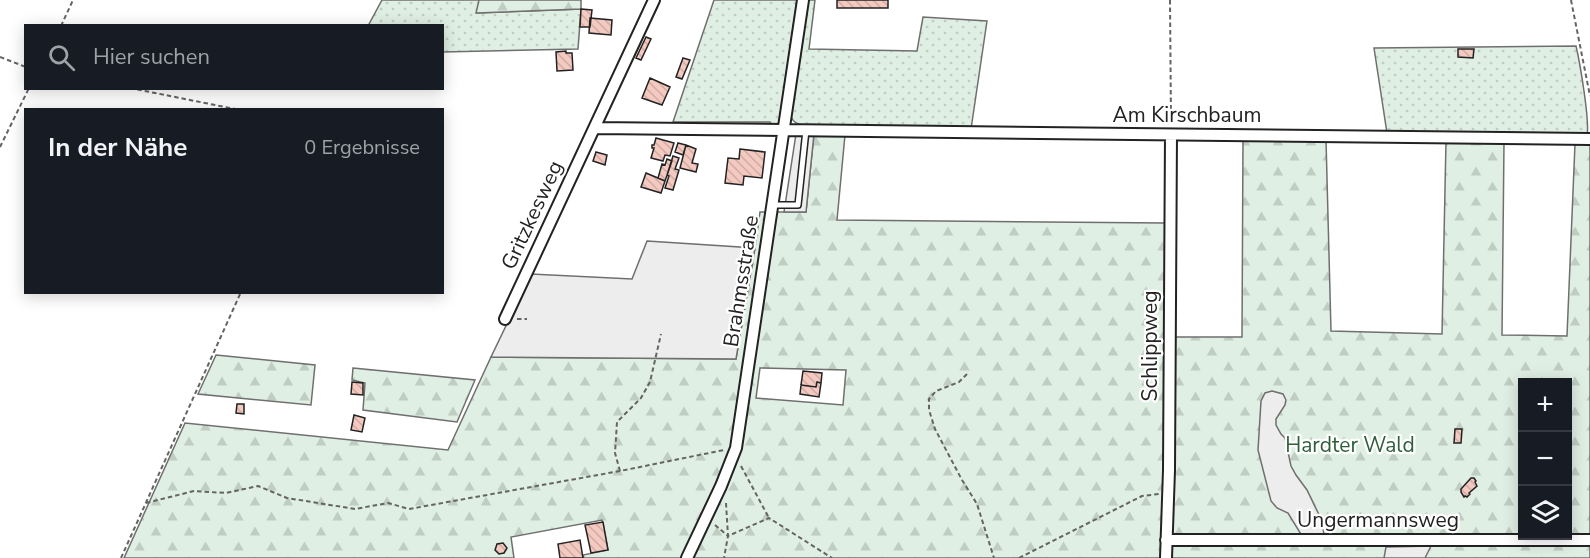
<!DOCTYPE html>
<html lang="de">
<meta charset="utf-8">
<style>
body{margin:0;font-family:"Nunito Sans",sans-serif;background:#20242c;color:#f1f3f6}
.controls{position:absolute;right:18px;bottom:18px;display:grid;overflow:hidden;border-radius:0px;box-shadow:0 3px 15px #0003}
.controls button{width:54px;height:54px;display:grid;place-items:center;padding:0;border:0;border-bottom:2px solid #363941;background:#171b24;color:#f1f3f6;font:30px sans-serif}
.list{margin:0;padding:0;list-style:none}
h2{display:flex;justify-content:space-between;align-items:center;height:78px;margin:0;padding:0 24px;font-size:26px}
h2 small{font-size:20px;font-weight:400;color:#9ea1a6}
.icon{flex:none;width:33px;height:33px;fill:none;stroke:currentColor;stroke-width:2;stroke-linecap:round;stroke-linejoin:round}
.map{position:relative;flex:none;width:1590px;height:558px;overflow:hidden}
.search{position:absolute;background:#171b24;box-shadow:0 3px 15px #0003;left:24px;top:24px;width:420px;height:66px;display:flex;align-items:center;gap:15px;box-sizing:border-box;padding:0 21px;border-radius:0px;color:#9ea1a6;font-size:22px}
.panel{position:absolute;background:#171b24;box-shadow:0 3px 15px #0003;left:24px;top:108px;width:420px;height:186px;border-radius:0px}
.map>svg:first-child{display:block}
.grass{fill:url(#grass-dots);stroke:#6f6f6f;stroke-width:1.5}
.forest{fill:url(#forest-firs);stroke:#6f6f6f;stroke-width:1.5;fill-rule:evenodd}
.parking{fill:#ededed;stroke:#6f6f6f;stroke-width:1.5}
.building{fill:url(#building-back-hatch);stroke:#222;stroke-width:1.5}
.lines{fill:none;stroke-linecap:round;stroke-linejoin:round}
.lane-casing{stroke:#222;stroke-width:8}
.street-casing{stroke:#222;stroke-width:14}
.path{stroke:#646464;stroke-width:2;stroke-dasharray:4.5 3;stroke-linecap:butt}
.lane{stroke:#fff;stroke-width:5}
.street{stroke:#fff;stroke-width:10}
.labels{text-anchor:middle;stroke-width:4.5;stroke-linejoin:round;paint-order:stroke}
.street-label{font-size:21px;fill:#222;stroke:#fff}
.park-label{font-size:21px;fill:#2f5e38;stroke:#fff}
</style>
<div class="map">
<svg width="1590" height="558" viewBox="0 0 1590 558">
<defs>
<pattern id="grass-dots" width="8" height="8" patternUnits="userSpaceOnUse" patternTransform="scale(1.5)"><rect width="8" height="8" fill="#e0efe3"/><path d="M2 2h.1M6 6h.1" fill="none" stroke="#c0cdc2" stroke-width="1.8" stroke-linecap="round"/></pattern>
<pattern id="forest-firs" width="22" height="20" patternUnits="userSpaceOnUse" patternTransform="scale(1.5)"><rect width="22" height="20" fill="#e0efe3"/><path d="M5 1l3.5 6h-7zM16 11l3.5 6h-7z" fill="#c0cdc2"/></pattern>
<pattern id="building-back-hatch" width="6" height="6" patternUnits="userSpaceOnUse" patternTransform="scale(1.5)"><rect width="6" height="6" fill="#f3c9c0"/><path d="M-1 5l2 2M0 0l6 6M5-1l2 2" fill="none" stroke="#d0aca5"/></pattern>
</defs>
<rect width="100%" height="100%" fill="#fff"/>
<!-- grass -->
<path class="grass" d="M382,0H479L477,13L581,9L578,49L443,52L442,26H368Z
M714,0H797L779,123L771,126L770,122H673Z
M807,0H815L809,49L917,51L923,17L987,21L971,129L806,126C799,124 792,123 791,115Z
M1576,46C1580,63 1590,122 1587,135L1387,133L1374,48Z"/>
<!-- forest -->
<path class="forest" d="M479,0H581V9L476,13Z
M814,134L845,135L837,220L1166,223L1172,337H1242L1243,139L1326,140L1331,331L1442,334L1446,141L1504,142L1502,335L1567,336L1575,144H1590V558H584L583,555L608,550L602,520L511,537L514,558H124L185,423L448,450L491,357L736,359L755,248L760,212H806ZM760,368L846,370L843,405L756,398ZM1522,382H1568V536H1522Z
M216,355L315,365L311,405L198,394Z
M353,368L475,380L457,422L363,410L365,383L352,380Z"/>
<!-- parking -->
<path class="parking" d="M796,134H814L806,212H784Z
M647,241L755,248L736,359L491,357L531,274L632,279Z
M1272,391L1283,394L1286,400L1285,405L1276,419V425L1281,434L1285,438L1291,466L1296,475L1307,490L1322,521L1324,535L1302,536L1288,513L1277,508L1271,501L1258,450L1261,401L1265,393Z
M1431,546L1425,558H1384L1386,547Z"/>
<!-- building -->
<path class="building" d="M837,0H888V8H837Z
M581,9L592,10L590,27H580Z
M590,18L612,20L611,35L589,33Z
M646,37L651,39L641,60L636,58Z
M1458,49H1474L1473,58L1458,57Z
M566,51V53H572L573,70L557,71L556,52Z
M683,58L690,60L682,79L676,77Z
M650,78L670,87L662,105L642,98Z
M656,138L674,143L670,156L665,155L663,161L651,158L654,148H652V145H654Z
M678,143L686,145L683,155L675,152Z
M686,145L696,149L692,163L698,164L696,172L680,168Z
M740,149L765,152L762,178L744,176L743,185L725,183L728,158L739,159Z
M596,152L607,155L605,165L593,161Z
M673,156L679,158L675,169L679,170L673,190L665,188L669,176L667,175Z
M667,159L672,161L665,181L658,178L662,164L665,165Z
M646,173L665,181L661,193L641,187Z
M803,371L822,373L821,383L817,382L816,387L801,385Z
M352,382L363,383V395L351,394Z
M817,382L821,383L819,397L800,394L801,385L816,387Z
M237,404H244V414L236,413Z
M354,415L365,418L362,432L351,430Z
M1455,429H1462L1461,443H1454Z
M1471,478H1474L1476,481L1475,482L1477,486L1469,493L1470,494L1467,497L1465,496L1464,497L1461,492V489Z
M603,522L608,550L591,553L585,525Z
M580,540L583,558H560L558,544Z
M503,543L507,548L504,553L499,554L495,550L497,544Z"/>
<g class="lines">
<defs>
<path id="lane" d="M773,205H798L806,130"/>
<path id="street" d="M595,128L1590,139
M505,319L654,0
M1166,540H1590
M687,558L721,486L736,448L803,0
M1166,558L1169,470L1171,135"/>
</defs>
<!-- lane casing -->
<use href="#lane" class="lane-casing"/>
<!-- street casing -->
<use href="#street" class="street-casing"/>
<!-- path -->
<path class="path" d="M1170,0L1171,123
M1571,0L1590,96
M61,26L73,0
M0,57L26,67
M130,88L240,110
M0,147L29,88
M517,319H527
M967,374L959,382L936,391L929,399V410L935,429L962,480L977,504L994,558
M741,466L769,518
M620,471L615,453L617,422L641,398L650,382L661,334
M146,503L194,491L226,493L258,486L287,498L355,509L388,503L409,509L620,471L724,450
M726,503L728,536L769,518L832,558
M715,525L728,536L724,558
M121,558L241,292
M1019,558L1142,496L1159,494"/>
<!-- lane -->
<use href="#lane" class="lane"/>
<!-- street -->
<use href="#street" class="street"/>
</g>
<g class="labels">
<!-- street labels -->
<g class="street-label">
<text x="1187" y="122">Am Kirschbaum</text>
<text transform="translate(532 215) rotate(-65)" y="7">Gritzkesweg</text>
<text transform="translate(741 281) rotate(-81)" y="7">Brahmsstraße</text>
<text transform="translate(1150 346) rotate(-90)" y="7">Schlippweg</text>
<text x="1378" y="527">Ungermannsweg</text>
</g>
<!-- park labels -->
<g class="park-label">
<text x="1350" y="452">Hardter Wald</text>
</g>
</g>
</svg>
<div class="controls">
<button>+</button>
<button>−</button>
<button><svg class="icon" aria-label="layers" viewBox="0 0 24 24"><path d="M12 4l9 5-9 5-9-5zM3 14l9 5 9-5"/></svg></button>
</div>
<div class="search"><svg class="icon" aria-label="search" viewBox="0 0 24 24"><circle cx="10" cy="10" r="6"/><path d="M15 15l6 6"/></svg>Hier suchen</div>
<section class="panel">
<h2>In der Nähe<small>0 Ergebnisse</small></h2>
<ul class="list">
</ul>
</section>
</div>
